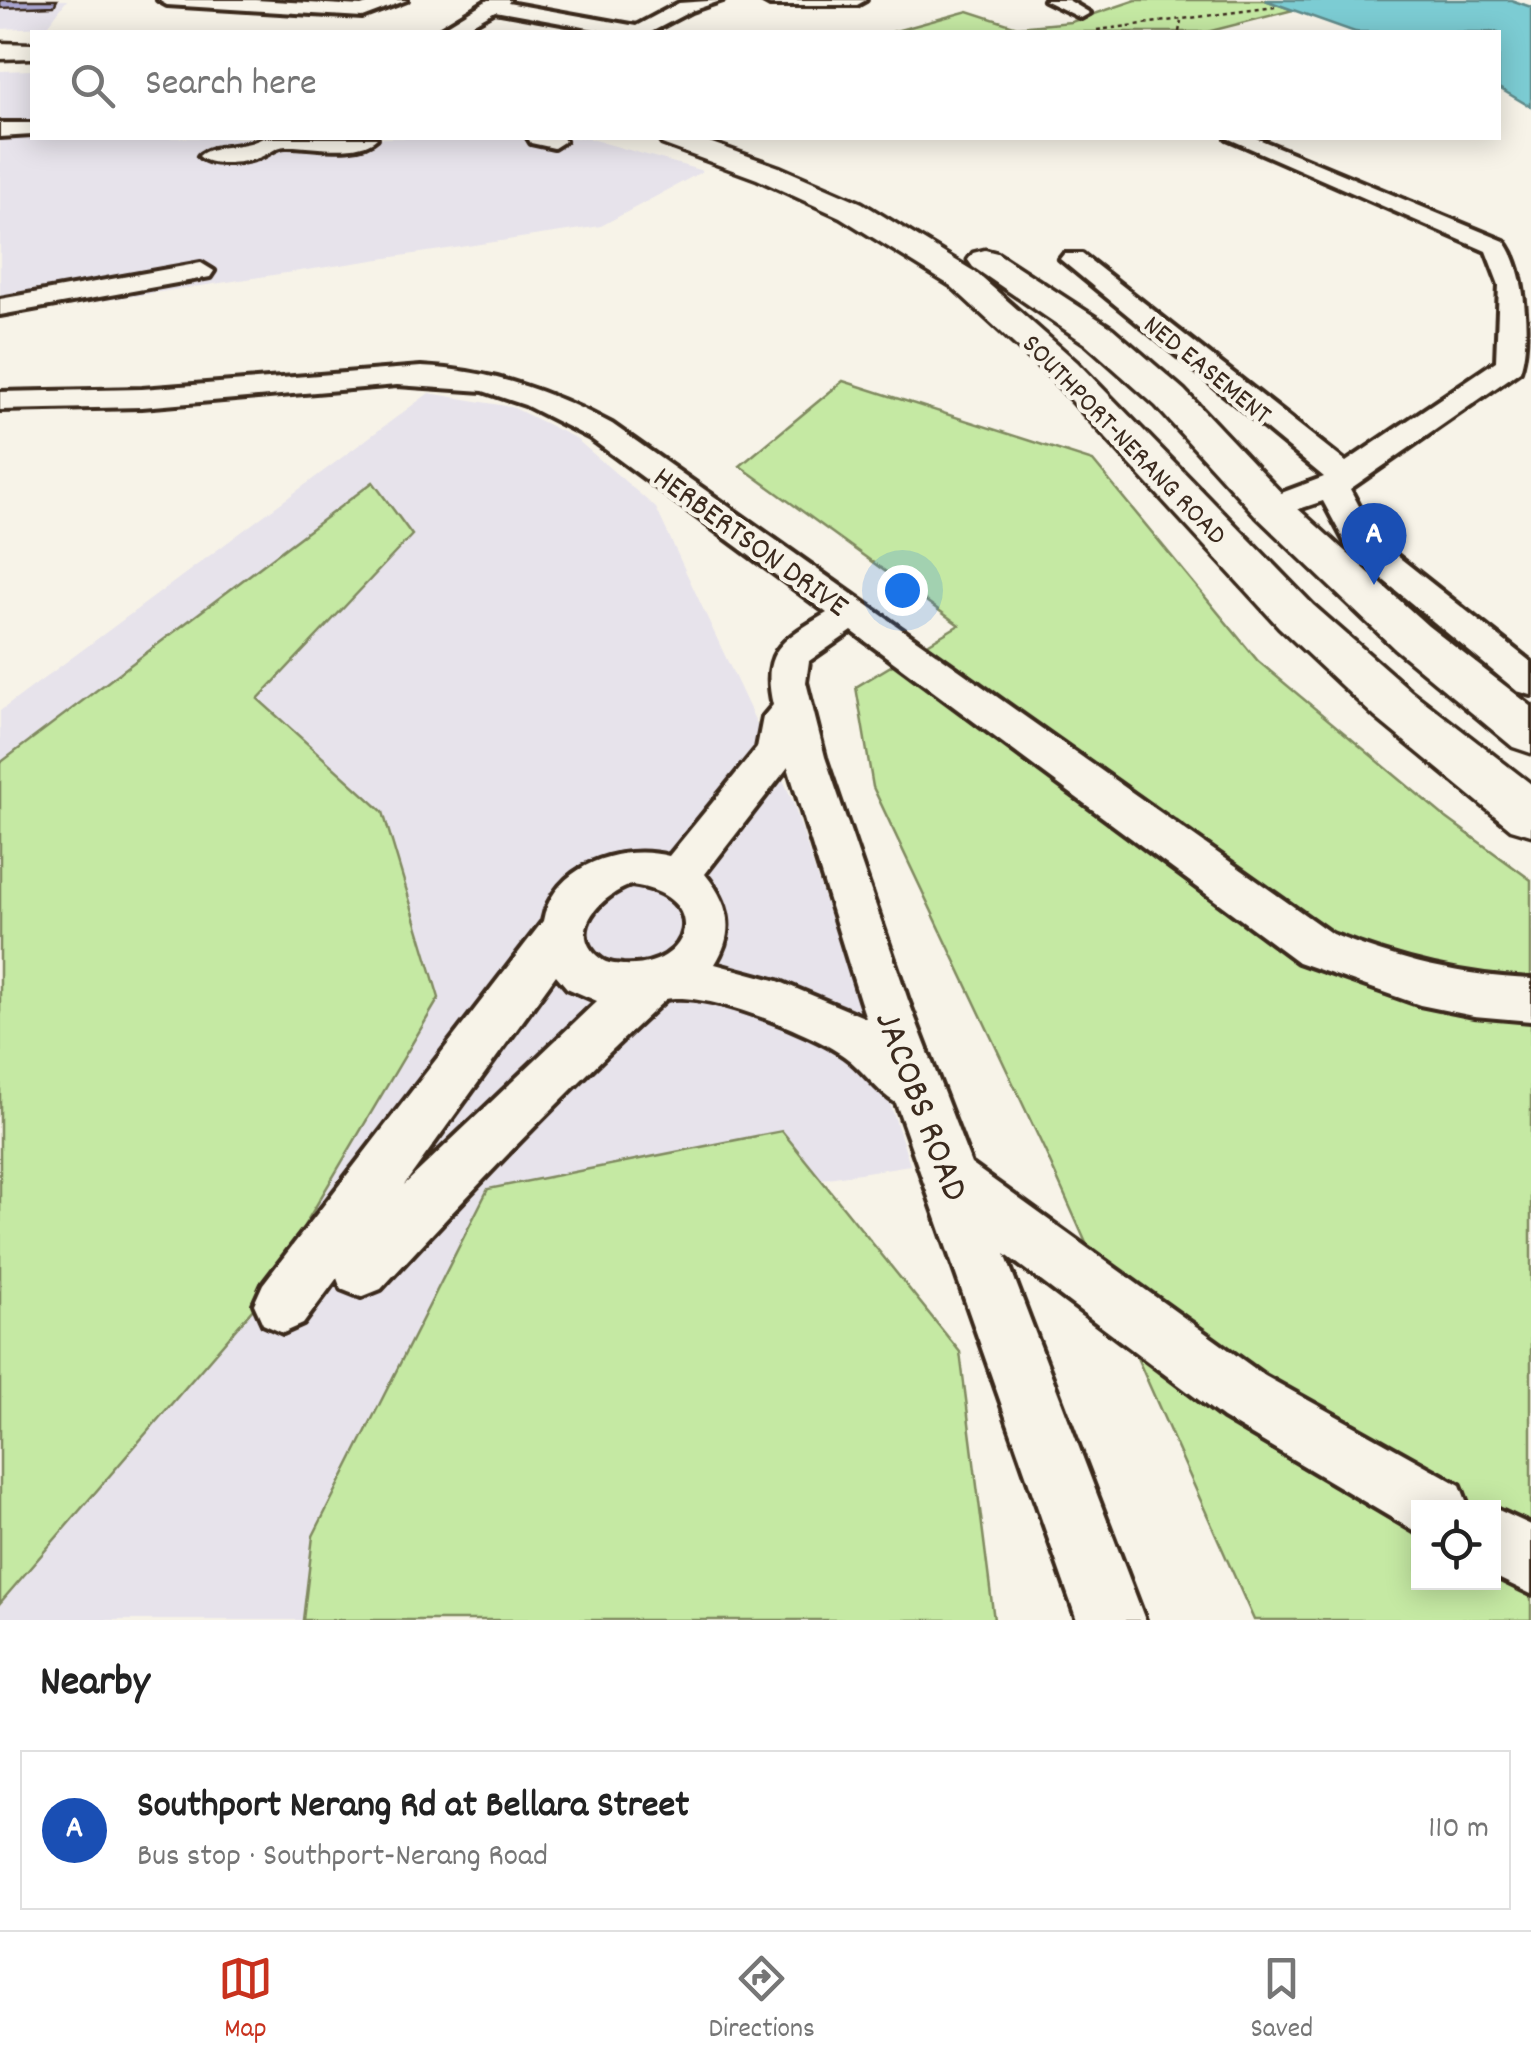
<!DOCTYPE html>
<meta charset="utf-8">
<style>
body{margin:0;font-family:Dekko,sans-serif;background:#f2f2f2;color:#222}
.controls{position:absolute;right:30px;bottom:30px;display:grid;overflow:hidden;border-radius:0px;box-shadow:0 5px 25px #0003}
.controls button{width:90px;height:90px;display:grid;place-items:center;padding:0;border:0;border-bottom:2px solid #e0e0e0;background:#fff;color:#222;font:50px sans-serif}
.you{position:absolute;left:902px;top:590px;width:35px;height:35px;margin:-25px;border:8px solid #fff;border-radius:50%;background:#1a73e8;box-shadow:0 0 0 15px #1a73e833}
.badge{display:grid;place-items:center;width:65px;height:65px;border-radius:50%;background:#c8321e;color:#fff;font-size:32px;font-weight:700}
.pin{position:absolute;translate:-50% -82px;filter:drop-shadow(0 2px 5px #0008)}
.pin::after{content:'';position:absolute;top:52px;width:35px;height:30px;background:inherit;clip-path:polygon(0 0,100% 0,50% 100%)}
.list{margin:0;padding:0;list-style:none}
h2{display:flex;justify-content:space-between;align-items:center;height:130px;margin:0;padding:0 40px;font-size:42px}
h2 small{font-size:32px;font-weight:400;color:#767676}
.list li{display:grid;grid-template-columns:65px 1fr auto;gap:30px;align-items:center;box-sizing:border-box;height:160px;margin:0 20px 20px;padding:0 20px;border:2px solid #e0e0e0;border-radius:0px}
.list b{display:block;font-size:38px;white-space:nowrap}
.list p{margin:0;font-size:32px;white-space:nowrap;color:#767676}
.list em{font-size:32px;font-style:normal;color:#767676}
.icon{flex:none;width:55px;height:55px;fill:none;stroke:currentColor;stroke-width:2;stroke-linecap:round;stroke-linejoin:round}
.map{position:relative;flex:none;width:1531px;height:1620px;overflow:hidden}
.search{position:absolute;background:#fff;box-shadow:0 5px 25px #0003;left:30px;right:30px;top:30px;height:110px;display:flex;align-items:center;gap:25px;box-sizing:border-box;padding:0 35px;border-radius:0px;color:#767676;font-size:38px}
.sheet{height:310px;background:#fff}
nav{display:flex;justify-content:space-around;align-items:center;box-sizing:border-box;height:140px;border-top:2px solid #e0e0e0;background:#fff;font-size:28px;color:#767676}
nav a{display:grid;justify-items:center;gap:5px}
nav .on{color:#c8321e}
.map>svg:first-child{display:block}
.built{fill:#e7e3eb}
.green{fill:#c5e9a3;stroke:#808a60;stroke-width:2.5;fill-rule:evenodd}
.water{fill:#7bccd3;stroke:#618b8b;stroke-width:2.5}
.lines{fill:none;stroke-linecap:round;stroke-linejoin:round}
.minor-casing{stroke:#3b2a1e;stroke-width:8}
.major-casing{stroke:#3b2a1e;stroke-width:7}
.path{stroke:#3b2a1e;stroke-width:2.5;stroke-dasharray:4 4;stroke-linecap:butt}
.minor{fill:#f7f3e8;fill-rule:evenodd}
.major{fill:#f7f3e8;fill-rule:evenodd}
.wall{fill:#a8a4cf;stroke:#3b2a1e;stroke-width:2.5}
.labels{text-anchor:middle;stroke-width:9;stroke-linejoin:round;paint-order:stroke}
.far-street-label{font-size:28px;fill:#3b2a1e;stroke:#f7f3e8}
.street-label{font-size:32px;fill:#3b2a1e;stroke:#f7f3e8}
.near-street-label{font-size:38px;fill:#3b2a1e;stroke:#f7f3e8}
</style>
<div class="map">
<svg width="1531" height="1620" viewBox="0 0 1531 1620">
<rect width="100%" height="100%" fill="#f7f3e8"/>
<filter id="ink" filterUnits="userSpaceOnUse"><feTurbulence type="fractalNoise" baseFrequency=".01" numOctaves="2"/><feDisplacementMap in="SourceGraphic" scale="20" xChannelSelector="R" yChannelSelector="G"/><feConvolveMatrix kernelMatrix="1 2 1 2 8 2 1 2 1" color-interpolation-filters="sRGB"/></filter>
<g filter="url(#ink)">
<!-- built -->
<path class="built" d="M0,0H67L47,27L0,29Z
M32,70V138H587L703,171L601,226L0,316V71Z
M429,393L512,407L575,438L656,508L792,799L910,1165L500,1230L335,1620H0V711Z"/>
<!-- green -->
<path class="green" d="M1136,0H1265L1293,10L1207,32H892L968,11L1017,27L1071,22Z
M843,381L1093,461L1258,661L1445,817L1531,880V1620H1254L1045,1151L873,787L856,687L959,625L740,466ZM1418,1508H1494V1582H1418Z
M373,482L412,535L258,699L383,812L439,998L259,1302L0,1603V763Z
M782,1131L960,1352L994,1620H303L313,1536L488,1189Z"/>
<!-- water -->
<path class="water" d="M1265,0H1511L1531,7V107L1499,88L1498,32H1355Z"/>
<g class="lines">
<defs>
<path id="minor" d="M158,0H255L361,6L380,0H407L362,17L167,5Z
M488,0H510L508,3L636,26L679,3L723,0L691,11L651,32H611L495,11L458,32H436Z
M761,0H866L857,5H770Z
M1044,0H1068L1090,13L1081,18Z
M0,123H32V135L0,137Z
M263,138H377C357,157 311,145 286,146C276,146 268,155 258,158C243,163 210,167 199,156C213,143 241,150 263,138Z
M528,138H563L565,141L554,148L531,143Z
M1227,138H1256L1504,241C1526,268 1531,340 1520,371L1350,489L1377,540L1531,662V695L1517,691L1351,553L1323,501L1272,518L1260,515L1255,508L1260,501L1324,477L1060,259L1064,254H1082L1346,462L1496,361L1499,285L1486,251Z
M201,263L214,271L210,277L0,315V299Z
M421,367C490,370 551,391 612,424L1332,934C1397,960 1461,976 1531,979V1021L1474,1016L1420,1005L1298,962L852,631L809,661L806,682L825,757L908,1000L971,1164L1265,1376L1460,1485L1469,1508H1418V1532L1414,1531L1223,1418L1005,1254L1145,1620H1077L896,1103C876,1091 863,1069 844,1056C810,1032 706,991 666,999C566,1091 473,1189 381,1289L361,1297L341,1289L337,1278L303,1324L283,1333L263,1324L254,1304L263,1284L543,921C553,866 620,843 669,856L757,748L763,717L773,705C760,649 784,639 827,613L590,438L525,405L483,391L397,385L142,407L0,410V392L142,389ZM788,767L860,1000L866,1018L778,981L715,964C736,931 729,903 705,874ZM631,885C712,895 693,969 623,965C615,964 607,964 601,959C564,932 602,895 631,885ZM556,975L567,988L597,1001L404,1185Z
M1494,1508L1531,1525V1594L1494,1576Z"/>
<path id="major" d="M0,43L32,44V58L0,59Z
M658,138H698L779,167L862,203L975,272L1077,362L1313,605L1411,691L1531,784V835L1511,829L1375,717L1279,627L1051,378L951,286L840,217L757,179L662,144Z
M985,250L997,253L1112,328L1184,390L1287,499L1428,626L1531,706V753L1513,747L1394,648L1257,517L1156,406L1086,344L973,267L968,260L973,253Z"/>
</defs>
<!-- minor casing -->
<use href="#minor" class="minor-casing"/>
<!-- major casing -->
<use href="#major" class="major-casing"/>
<!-- path -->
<path class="path" d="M1097,30L1275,7
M1046,32L1070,31
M1179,32L1181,21"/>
<!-- minor -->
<use href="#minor" class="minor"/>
<!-- major -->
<use href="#major" class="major"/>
</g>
<!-- wall -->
<path class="wall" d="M0,0H57L54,6L0,8Z"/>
</g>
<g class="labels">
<!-- far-street labels -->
<g class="far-street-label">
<text transform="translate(1209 368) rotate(39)" y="10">NED EASEMENT</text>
<text transform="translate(1126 438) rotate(46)" y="10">SOUTHPORT-NERANG ROAD</text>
</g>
<!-- street labels -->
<g class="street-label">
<text transform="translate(752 540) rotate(36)" y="11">HERBERTSON DRIVE</text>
</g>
<!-- near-street labels -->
<g class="near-street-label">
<text transform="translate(924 1105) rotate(69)" y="13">JACOBS ROAD</text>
</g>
</g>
</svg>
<div class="controls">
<button><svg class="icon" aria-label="locate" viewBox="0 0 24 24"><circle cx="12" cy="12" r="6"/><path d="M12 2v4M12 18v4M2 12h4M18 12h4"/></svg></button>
</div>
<div class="you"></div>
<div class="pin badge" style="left:1374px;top:585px;background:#1a4fb4">A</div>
<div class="search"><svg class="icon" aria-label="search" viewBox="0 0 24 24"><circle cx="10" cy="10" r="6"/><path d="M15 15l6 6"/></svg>Search here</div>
</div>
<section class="sheet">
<h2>Nearby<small></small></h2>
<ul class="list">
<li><span class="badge" style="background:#1a4fb4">A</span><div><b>Southport Nerang Rd at Bellara Street</b><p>Bus stop · Southport-Nerang Road</p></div><em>110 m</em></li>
</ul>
</section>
<nav>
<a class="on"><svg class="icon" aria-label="map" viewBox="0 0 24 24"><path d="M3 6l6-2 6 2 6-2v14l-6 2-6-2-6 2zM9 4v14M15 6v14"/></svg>Map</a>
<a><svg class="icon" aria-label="directions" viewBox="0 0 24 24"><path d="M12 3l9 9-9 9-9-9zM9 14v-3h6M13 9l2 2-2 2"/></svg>Directions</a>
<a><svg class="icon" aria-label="saved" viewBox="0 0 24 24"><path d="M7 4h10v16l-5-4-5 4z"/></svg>Saved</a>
</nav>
